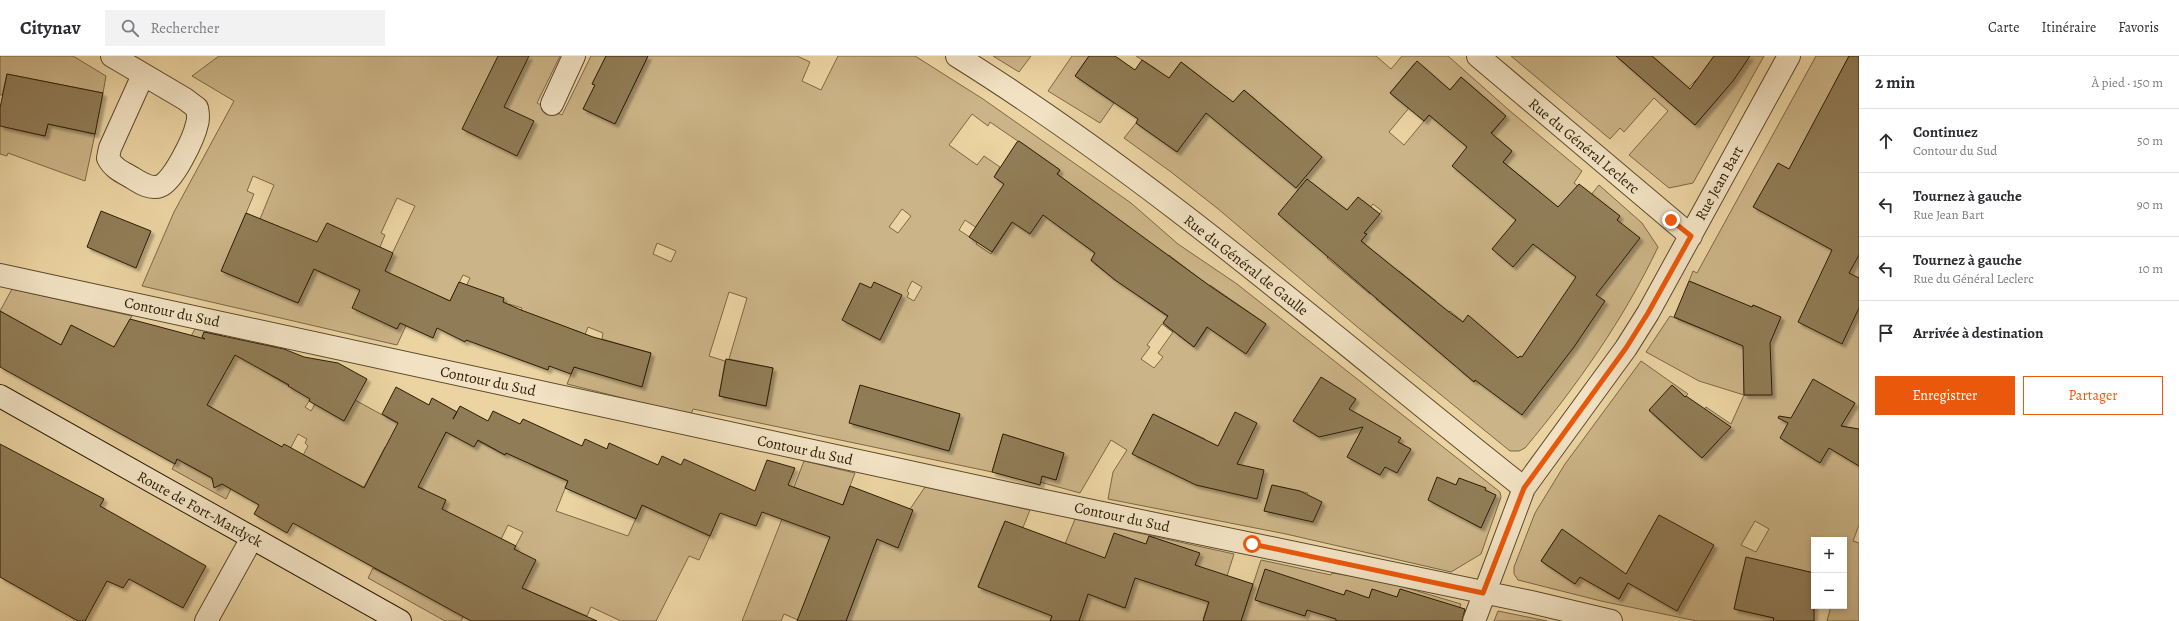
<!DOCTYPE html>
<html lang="fr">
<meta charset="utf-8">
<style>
body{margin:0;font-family:Alegreya,serif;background:#f2f2f3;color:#2b2b33}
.controls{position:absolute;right:12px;bottom:12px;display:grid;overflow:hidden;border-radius:0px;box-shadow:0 2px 6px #0003}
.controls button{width:36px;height:36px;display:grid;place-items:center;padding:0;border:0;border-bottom:1px solid #e1e1e2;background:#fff;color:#2b2b33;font:20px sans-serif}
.stop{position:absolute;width:12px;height:12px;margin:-9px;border:3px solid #ea580c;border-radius:50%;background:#fff}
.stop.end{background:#ea580c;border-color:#fff;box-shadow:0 1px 4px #0008}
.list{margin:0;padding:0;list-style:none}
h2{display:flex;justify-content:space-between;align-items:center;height:52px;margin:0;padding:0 16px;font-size:17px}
h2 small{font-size:13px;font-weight:400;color:#7c7c81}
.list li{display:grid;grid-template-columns:26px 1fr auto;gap:12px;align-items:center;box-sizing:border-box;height:64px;padding:0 16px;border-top:1px solid #e1e1e2}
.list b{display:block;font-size:15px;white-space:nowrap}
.list p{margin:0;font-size:13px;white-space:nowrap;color:#7c7c81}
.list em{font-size:13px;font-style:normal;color:#7c7c81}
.actions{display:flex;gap:8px;padding:12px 16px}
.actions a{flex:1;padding:9px 0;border:1px solid #ea580c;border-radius:0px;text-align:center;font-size:14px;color:#ea580c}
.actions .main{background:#ea580c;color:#fff}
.icon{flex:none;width:22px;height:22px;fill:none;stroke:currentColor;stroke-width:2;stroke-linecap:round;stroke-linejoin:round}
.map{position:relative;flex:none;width:1859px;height:565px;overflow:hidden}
header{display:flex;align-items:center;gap:24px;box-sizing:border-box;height:56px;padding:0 20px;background:#fff;border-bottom:1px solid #e1e1e2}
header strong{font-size:19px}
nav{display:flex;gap:22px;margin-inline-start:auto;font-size:14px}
.search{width:280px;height:36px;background:#f2f2f3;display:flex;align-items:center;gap:10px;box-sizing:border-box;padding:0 14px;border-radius:0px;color:#7c7c81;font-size:15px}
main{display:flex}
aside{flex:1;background:#fff}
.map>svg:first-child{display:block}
.green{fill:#cbb487;stroke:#7c6846;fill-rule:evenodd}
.building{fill:#907c56;stroke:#2d1d04;filter:url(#shadow)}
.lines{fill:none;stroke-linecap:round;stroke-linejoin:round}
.street-casing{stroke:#5c4a2c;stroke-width:24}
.secondary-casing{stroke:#2d1d04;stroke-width:24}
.street{stroke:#f2e2c3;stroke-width:22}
.secondary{stroke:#f2e2c3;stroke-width:22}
.route{stroke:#ea580c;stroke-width:5}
.labels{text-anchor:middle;stroke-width:3;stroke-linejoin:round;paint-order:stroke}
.street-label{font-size:15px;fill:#2d1d04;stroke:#f2e2c3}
</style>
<header>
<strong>Citynav</strong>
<div class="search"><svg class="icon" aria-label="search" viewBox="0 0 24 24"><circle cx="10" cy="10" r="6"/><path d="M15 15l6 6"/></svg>Rechercher</div>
<nav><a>Carte</a><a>Itinéraire</a><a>Favoris</a></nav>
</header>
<main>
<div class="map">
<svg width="1859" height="565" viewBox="0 0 1859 565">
<defs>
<filter id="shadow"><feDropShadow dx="3.5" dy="3.5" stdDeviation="1" flood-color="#0004"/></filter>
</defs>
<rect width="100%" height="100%" fill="#ebd3a2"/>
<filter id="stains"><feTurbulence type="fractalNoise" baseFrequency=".005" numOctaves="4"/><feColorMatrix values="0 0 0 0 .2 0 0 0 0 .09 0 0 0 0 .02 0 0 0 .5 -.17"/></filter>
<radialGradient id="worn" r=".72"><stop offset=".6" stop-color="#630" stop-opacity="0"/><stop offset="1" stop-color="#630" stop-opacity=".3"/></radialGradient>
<!-- green -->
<path class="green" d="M0,0H73L106,20L103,37L7,18L2,39H0Z
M219,0H560L537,47L562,59L591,0H606L592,28L595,29L583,53L615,68L648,0H797L810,6L802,25L821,34L838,0H915L983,43L1131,147L1178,188L1237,228L1500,436L1501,441L1481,498L1451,516L1286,478L1108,443L1113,416L1127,394L1111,384L1080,437L1040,426L1042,420L1056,424L1064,397L1003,378L992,416L693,353L691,359L567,328L574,311L642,330L651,297L602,283L603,277L588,271L580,292V276L520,258L522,252L509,248L506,256L463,237L470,222L463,219L450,245L423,233L397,289L142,230L174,156L234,45L192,20ZM972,58L988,70L990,66L1060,114L1046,135L1029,141L991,198L976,188L999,155L1005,127L995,119L1000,111L984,100L977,109L949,89ZM253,120L274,129L260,163L280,171L326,219L314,213L298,247L222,215L254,138L247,135ZM1081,136L1115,224L1091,205L1095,197L1057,169ZM397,142L415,150L389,204L377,198L385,179L381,177ZM902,153L911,160L898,177L889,171ZM965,164L980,174L974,184L959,174ZM657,187L676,195L671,206L653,198ZM1169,199L1197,221L1168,261L1139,240ZM912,225L922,231L914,245L907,241L909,237L907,235ZM1210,229L1266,268L1245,297L1208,271L1194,291L1178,279ZM729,236L747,242L729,303L773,312L766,350L719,340L725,305L709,300ZM1162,268L1173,276L1158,297L1163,301L1154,312L1141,303L1150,291L1147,289ZM860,330L960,358L949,395L850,367ZM1153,358L1205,383L1185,423L1139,385ZM1272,429L1308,437L1294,461L1264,455Z
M993,0H1031L1019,16Z
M1072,0H1089L1075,20L1114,47L1100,67L1048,35Z
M1136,0H1376L1391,13L1402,0H1448L1510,55L1582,115L1574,127L1590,140L1599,129L1642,167L1658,191C1624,263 1576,331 1525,392L1519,395H1510L1355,269L1217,152L1171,116L1124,82L1136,67L1177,96L1208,54L1203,23L1181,6L1168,24L1156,13ZM1415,7L1450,34L1461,21L1506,60L1482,89L1429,59L1404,89L1389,76L1409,52L1390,37ZM1244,34L1294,77L1217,65ZM1497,82L1512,95L1503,106L1541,137L1465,120ZM1373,148L1382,155L1364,177L1366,178L1361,185L1392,211L1370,238L1327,202ZM1399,215L1436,245L1441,266L1450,255L1463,266L1468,260L1482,272L1452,307L1376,243ZM1499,295L1474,326L1461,315Z
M1511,0H1616L1695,69L1719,41L1698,22L1688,32L1652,0H1764L1693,127L1669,132L1629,99L1668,55L1654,42L1624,76L1620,72L1610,83Z
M1816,0H1849L1835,27L1859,128V469L1853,485L1859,487V565H1827L1831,550H1844V484H1814V517L1788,511L1784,525L1742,516L1734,553L1774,562L1773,564L1778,565H1697L1601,545L1518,524L1514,518V511L1535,457L1565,408L1641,305L1688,338L1685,341L1672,329L1649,355L1702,402L1718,385L1696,364L1706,351L1731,368L1744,339L1699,325L1646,296L1670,260L1747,291L1763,253L1753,249L1751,254L1727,241L1689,225L1693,215L1697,217ZM1744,310L1771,338L1744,339ZM1755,465L1769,473L1756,496L1741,489ZM1562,473L1575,528L1541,505ZM1631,522L1619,543L1606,536Z
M0,58L15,61L13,73L45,80L48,68L95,78L85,125L8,97L7,100L0,98Z
M12,233L132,260L102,312L86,277L71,269L61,289L0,255Z
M195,273L222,279L210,300L229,310L243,283L275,290L262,314L316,346L310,344L305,351L311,355L315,348L344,365L355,344L439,390L446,376L478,385L505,399L511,387L534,410L568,425L556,455L628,480L642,449L710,480L699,504L689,500L656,565H621L591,551L587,560L522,532L507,507L523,476L508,469L461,565H445L368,522L373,512L396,524L424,474L416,453L425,434L405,423L401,399L385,391L364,431L344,421L338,432L301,403L308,390L305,387L307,383L298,378L289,395L213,353L184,407L212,422L213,427L219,430L222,428L231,433L226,443L172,413L192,376L191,280Z
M804,405L855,417L798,564L784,558L781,565H742L782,463L811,438L794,431Z
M925,431L1030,454L1022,474L1004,467L978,530L1065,488L1075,463L1234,498L1227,520L1218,517L1203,563L1207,565H1079L1101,501L1060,536L1050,565H846L877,483L898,491L910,453ZM1149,480L1199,497L1187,534L1184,533L1183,538L1173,535L1174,530L1136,517L1125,552L1105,545L1111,527L1146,488Z
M1261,504L1331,519L1332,517L1397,527V529L1461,548L1455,565L1372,533L1369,542L1341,565H1241Z
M1498,555L1547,565H1494Z"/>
<!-- building -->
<path class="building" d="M498,0H529L504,51L534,65L517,100L462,73Z
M606,0H648L615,68L583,53L595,29L592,28Z
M1089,0H1115L1135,14L1142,4L1169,22L1181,6L1233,46L1244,34L1322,101L1296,132L1206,57L1177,96L1136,67L1138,63L1075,20Z
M1616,0H1652L1690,33L1714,0H1750L1733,25L1695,69Z
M1849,0H1859V199L1849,217L1859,222V252L1842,288L1798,266L1832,194L1753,151L1778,107L1789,113Z
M1417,5L1450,34L1461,21L1506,60L1491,77L1512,95L1503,106L1558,151L1579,128L1620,160L1617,164L1640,182L1596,239L1605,245L1574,291L1522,359L1475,324L1474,326L1278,158L1307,123L1347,154L1358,141L1380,158L1364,177L1367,178L1361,185L1449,256L1463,266L1468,259L1518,302L1520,300L1522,301L1576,221L1533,188L1513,211L1492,193L1516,164L1452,110L1467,91L1429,59L1424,65L1390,37Z
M7,18L103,37L95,78L48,68L45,80L0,70V52Z
M1019,85L1060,114L1057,118L1210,230L1266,268L1246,298L1207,271L1194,291L1163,267L1168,260L1115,224L1091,204L1095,197L1043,159L1030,178L1012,166L992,196L969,181L1004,128L994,121L1017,86Z
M101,155L151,175L136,212L87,191Z
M246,157L317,186L327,167L393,197L385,215L450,245L459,226L504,242L503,246L521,254L593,281L651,297L642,331L574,311L571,318L549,310L548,314L466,284L465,286L437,272L433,282L400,267L397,273L352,252L360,234L314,213L298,247L221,215Z
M1689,225L1752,251L1753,249L1781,261L1770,287L1772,339H1744L1743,290L1674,261Z
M874,226L902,239L880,284L842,264L860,227L871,232Z
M0,255L61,289L71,269L114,291L130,263L205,283L202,281L204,276L284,293L304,301L338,307L367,323L344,365L309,345L310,343L288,330L289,329L235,299L207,349L282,391L284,388L364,432L398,367L382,358L396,331L429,349L432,342L457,356L453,363L460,350L488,365L493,355L520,368L523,363L582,390L585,383L607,393L609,387L658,409L662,400L681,409L684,403L755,435L767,404L795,412L788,429L843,449L850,430L913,454L898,492L877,483L846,565H797L830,481L762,456L756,470L720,457L710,480L642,449L636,463L565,432L568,425L506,397L505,399L478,384L474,391L446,376L418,431L446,444L442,453L516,490L514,493L536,504L522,532L597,565H471L293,467L287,477L254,458L259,449L222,428L214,432L212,422L177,403L175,408L0,311Z
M726,303L773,312L766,350L719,340Z
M1321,321L1356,343L1349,353L1401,382L1398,386L1411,393L1397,417L1385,411L1380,419L1347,401L1363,371L1319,381L1293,365Z
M1813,323L1855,347L1841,370L1859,373V410L1829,392L1820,407L1780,382L1788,367L1778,362L1779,360L1791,362Z
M860,329L960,358L949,395L849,367Z
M1672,329L1685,341L1686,340L1731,371L1702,402L1649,354Z
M1235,356L1257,367L1237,408L1264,414L1257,443L1196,429L1132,398L1153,358L1218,390Z
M1003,378L1064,397L1056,424L1042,420L1040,429L992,416Z
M0,388L104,443L100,450L206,510L183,552L129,523L123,532L107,525L85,565H78L0,521Z
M1437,421L1456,429L1459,422L1486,432L1485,434L1496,439L1481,472L1428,444Z
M1272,429L1300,435L1322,446L1313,466L1264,455Z
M1659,459L1714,489L1677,555L1628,527L1619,543L1580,521L1575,528L1541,505L1562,473L1626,518Z
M1005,465L1105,502L1114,477L1146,488L1149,480L1200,497L1195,509L1253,528L1241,565H1203L1209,546L1135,522L1125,552L1088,538L1079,565H1050L1052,560L978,531Z
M1746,501L1814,517V565H1773L1774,562L1734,553Z
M1265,513L1344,539L1346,534L1369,542L1372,533L1397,541L1400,533L1465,553L1462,565H1336V563L1307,554L1305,560L1255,544Z"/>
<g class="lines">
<defs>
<path id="street" d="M112,0L185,43L197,52C198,58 199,62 197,68C194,82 173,126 160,130C150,134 139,126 131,121C122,116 113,112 108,102L110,92L143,19
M957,0C1159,126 1338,285 1524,432
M1478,0L1691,180
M552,48L574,0
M0,219L1025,441L1531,546L1611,565
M206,565L252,482
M1474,565L1524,432L1626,292L1648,257L1789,0"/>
<path id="secondary" d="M0,340L400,565"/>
</defs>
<!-- street casing -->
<use href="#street" class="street-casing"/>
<!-- secondary casing -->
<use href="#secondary" class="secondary-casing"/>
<!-- street -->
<use href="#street" class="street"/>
<!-- secondary -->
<use href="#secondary" class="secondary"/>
</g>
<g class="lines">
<!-- route -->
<path class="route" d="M1252,488L1483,537L1524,432L1626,292L1648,257L1691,180L1671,164"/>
</g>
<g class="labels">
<!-- street labels -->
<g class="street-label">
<text transform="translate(1584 90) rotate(40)" y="5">Rue du Général Leclerc</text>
<text transform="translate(1719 127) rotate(-61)" y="5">Rue Jean Bart</text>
<text transform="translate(1246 209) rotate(38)" y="5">Rue du Général de Gaulle</text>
<text transform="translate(172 256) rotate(12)" y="5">Contour du Sud</text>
<text transform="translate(488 325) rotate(12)" y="5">Contour du Sud</text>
<text transform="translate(805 394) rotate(12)" y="5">Contour du Sud</text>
<text transform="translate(200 453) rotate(29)" y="5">Route de Fort-Mardyck</text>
<text transform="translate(1122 461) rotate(12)" y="5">Contour du Sud</text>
</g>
</g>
<rect width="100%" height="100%" filter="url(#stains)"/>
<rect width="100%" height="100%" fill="url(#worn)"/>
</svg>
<div class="controls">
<button>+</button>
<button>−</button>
</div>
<div class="stop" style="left:1252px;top:488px"></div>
<div class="stop end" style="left:1671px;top:164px"></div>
</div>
<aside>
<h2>2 min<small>À pied · 150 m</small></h2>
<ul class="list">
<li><svg class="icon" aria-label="ahead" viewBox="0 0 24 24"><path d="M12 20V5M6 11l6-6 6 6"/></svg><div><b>Continuez</b><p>Contour du Sud</p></div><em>50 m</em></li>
<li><svg class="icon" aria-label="left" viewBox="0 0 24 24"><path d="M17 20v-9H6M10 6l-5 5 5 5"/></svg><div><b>Tournez à gauche</b><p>Rue Jean Bart</p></div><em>90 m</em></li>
<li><svg class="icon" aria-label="left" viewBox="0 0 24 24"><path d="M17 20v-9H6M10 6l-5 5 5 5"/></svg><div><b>Tournez à gauche</b><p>Rue du Général Leclerc</p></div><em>10 m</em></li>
<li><svg class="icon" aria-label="arrive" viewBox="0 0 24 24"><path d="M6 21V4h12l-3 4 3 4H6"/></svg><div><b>Arrivée à destination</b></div></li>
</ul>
<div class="actions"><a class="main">Enregistrer</a><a>Partager</a></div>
</aside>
</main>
